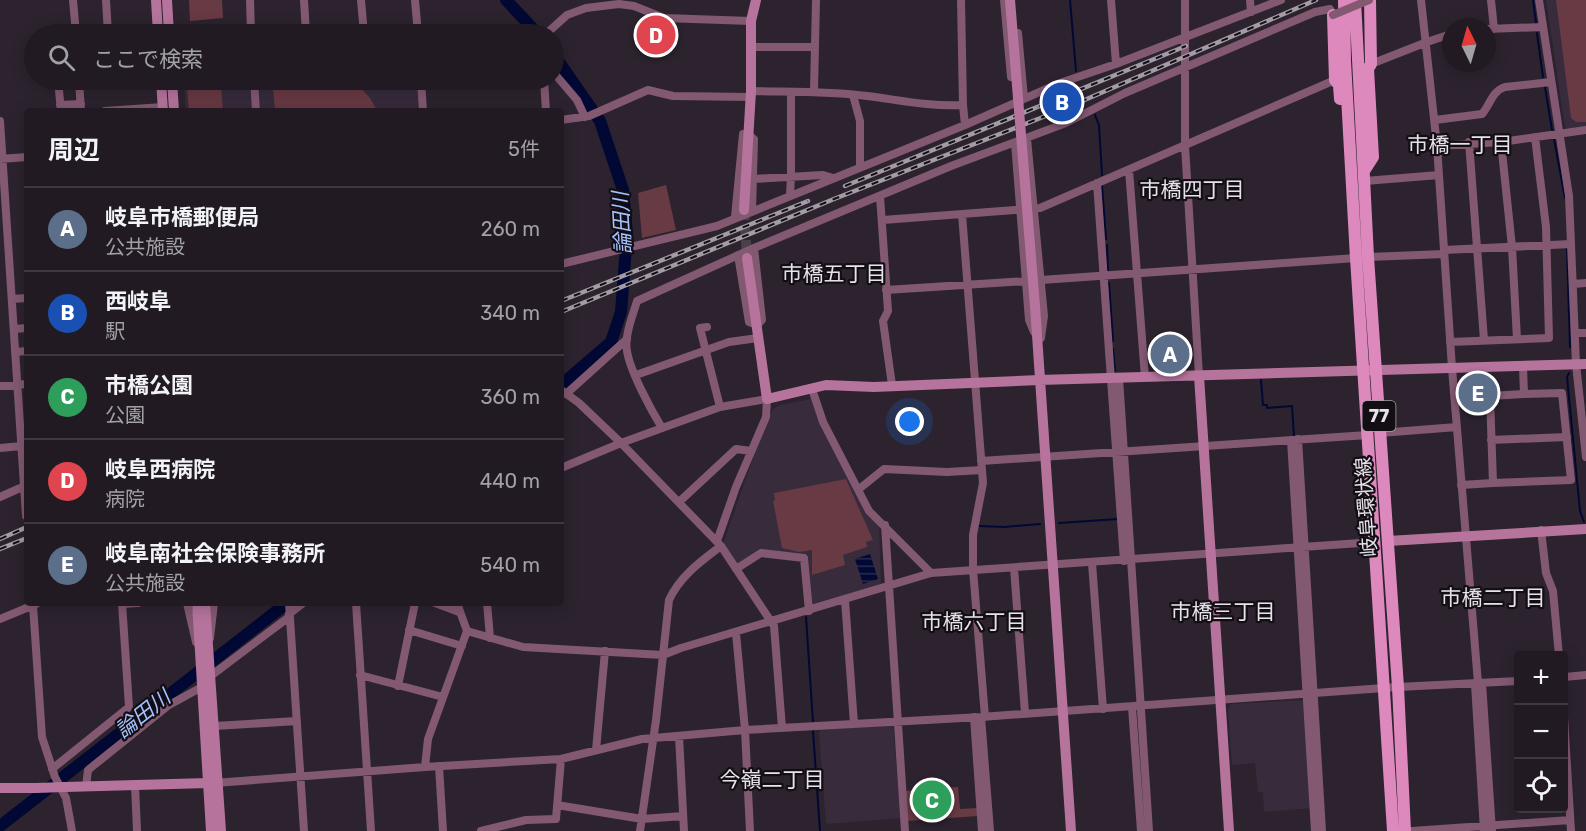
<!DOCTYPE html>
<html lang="ja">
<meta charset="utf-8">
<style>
body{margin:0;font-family:Rubik,"Noto Sans JP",sans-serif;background:#2d2730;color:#f1f3f6}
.controls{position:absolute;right:18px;bottom:18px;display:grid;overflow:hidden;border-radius:6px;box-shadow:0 3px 15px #0003}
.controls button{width:54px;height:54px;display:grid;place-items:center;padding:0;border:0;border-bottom:2px solid #3e3841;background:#211a23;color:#f1f3f6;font:30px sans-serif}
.compass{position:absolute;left:1442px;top:18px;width:54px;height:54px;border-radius:50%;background:#211a23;box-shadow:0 3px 15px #0003;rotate:355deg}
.you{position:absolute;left:910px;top:422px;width:21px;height:21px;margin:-15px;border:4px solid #fff;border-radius:50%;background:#1a73e8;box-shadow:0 0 0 9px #1a73e833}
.badge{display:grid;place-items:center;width:39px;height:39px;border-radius:50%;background:#8c9099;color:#fff;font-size:20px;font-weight:700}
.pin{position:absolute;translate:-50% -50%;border:3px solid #fff;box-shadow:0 2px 6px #0006}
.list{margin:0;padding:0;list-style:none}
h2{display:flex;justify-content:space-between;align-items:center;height:78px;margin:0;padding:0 24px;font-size:26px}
h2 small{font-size:20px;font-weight:400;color:#a2a1a6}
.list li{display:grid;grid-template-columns:39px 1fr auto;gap:18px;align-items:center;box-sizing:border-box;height:84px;padding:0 24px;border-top:2px solid #3e3841}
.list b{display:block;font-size:22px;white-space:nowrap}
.list p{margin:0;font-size:20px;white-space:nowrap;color:#a2a1a6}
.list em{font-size:20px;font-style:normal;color:#a2a1a6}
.icon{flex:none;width:33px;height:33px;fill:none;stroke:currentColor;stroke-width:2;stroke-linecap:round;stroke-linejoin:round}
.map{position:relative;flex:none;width:1586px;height:831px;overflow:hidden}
.search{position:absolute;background:#211a23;box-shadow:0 3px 15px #0003;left:24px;top:24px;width:540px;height:66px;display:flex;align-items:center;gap:15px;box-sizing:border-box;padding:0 21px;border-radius:33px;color:#a2a1a6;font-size:22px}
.panel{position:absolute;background:#211a23;box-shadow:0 3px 15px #0003;left:24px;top:108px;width:540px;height:498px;border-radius:6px}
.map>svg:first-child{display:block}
.built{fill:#372b3c}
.park{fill:#683a43}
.water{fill:url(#water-rules)}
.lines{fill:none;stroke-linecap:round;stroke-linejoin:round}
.stream{stroke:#010833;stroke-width:2}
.river{stroke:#010833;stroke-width:12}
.secondary-tunnel{stroke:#48404b;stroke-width:10;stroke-dasharray:10 5;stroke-linecap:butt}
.street{stroke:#835972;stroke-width:8}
.secondary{stroke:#b6749d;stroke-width:10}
.primary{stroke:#de89be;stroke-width:12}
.rail-casing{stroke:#a39ca5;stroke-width:4.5}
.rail{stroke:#120e14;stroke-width:2;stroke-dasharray:7;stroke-linecap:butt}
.street-bridge{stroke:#835972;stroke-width:8}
.secondary-bridge{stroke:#b6749d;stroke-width:10}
.labels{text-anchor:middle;stroke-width:4.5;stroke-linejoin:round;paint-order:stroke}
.shield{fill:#120e14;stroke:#a7a2a9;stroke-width:1.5}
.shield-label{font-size:18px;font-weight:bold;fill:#e7e1e9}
.street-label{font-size:20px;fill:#e7e1e9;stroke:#120e14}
.neighbourhood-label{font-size:21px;fill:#e7e1e9;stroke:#120e14}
.water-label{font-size:21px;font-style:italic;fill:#a5c2ff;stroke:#120e14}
</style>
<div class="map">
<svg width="1586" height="831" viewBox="0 0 1586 831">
<defs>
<pattern id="water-rules" width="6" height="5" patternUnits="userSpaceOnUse" patternTransform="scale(1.5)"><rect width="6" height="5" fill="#010833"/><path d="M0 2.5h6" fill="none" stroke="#262c51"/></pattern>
</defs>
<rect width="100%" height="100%" fill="#2c232f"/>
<!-- built -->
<path class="built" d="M1546,0H1586V128L1569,130L1565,127Z
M258,80H417L420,111H260Z
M250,81L252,111H186L184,86Z
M811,399L814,400L879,523L881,584L812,605L808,554L796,556L761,550L736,565L723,544L762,432L773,409L780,405Z
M1305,700L1313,808L1264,812L1263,792H1258L1255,763L1232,765L1228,709L1231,704Z
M893,725L901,818L826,824L819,733L821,730Z"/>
<!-- park -->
<path class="park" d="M189,0H222L223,18L190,21Z
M1556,0H1586V122H1576L1571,118Z
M348,81C363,89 370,95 377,111H275L273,87Z
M221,86L223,111H189L187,88Z
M666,185L676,230L642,238L638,193Z
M846,479L873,540L866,542L867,547L843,555L845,565L812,575V550L799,552L782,548L773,501L775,500L774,493Z
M958,787L960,809L977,808L978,816L907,821L904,791Z"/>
<!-- water -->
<path class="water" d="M870,554L878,579L863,584L855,559Z"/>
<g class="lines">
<!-- stream -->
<path class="stream" d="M1070,0L1076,71
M1533,0L1536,23
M1537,33L1543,77
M1545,87L1552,130
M1095,115L1099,125L1102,175
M1554,139L1565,198
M1102,186L1106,239
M1107,245L1108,270
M1567,249L1570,347
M1109,283L1113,341
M1113,349L1115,371
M1569,373L1567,377L1580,511L1584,522
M1261,380L1263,405H1267V408L1292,406L1294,437
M1059,523L1118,519
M979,526L1004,527L1040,524
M806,617L813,722
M813,731L820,831"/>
<!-- river -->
<path class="river" d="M506,0L538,34
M554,55L600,121L623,190L627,234L621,312L611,342L561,385
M0,826L287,603"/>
<!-- secondary-tunnel -->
<path class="secondary-tunnel" d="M744,210L747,258"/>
<!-- street -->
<path class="street" d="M73,0L76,34
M106,0L108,34
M250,0L251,34
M304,0L306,34
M361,0L364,34
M415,0L418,34
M961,0L963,105
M1004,0L1011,77
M1111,0L1116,64
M1185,0V146L1199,376
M1250,0L1251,12
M1421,0L1437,146L1452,368L1478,683
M1491,0L1494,29
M1539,0L1569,196L1576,364L1586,457
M1487,29L1543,27
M1018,33L1024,98
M487,34L519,32L520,34
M546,34L567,15L586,8L619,4L634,6L664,18L751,21
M751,47H815
M1371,64L1427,42L1451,34
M554,73L577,100L585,117
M58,80L61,111
M79,80L81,111
M254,80L256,111
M421,80L423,111
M544,80L546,111
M751,91C790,92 828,91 867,96C899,100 930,107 963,105L965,125
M814,91L816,0
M853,95L860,121V167
M60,105L81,104
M105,111L163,107
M561,120L589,116L648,90L673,96L751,97
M1435,120L1482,114C1490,105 1492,91 1505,87L1551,82
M0,121L26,516
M1027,139L1044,316L1041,338
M1469,142L1484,340
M1501,142L1512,247L1517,339
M1015,143L1029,320L1034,332
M1437,146L1501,142L1586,130
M0,159L27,157
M1129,170L1145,377
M753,179L823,175L833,178
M1365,181L1439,175
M1097,183L1124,561
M790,195L791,177V92
M880,196L888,311L883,321L892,385
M962,214L983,483L973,535V569L985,717
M735,217L743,134L749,135L754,139L752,211
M883,220L1040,208L1335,80
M1444,250L1571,244
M738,255L749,322L757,325L762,320L754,248
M1368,257L1444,254
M561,264L717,226L965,125L1060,83L1116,64L1281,0
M1041,280L1356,258
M1573,284L1586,283
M886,290L1026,281
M12,299L27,298
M707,327L700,328L720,407
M14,329L27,328
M1575,333H1586
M1450,342L1549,338L1546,227L1535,137
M15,352L27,351
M1523,366L1524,394L1562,393L1571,480L1493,483L1490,396L1524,394
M636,375L729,342L758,338
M1119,378L1149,831
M0,386L27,384
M812,389L823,422L869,511L931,573
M561,390L579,403L621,443L721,546C700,562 680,576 669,600L656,720L640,831
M566,394L627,339
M662,428C651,410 630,371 627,351C624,336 633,315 637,301L754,248L951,166L1066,123L1125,93L1315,12L1330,9L1333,15
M1380,433L1457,427
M1298,439L1322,831
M1291,440L1315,831
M1491,440L1567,437
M0,448L22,446
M981,461L1368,435
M561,468L621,443L720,407L767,399L766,417L736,487L717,541
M1461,485L1493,483
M859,489L884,469L947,472L982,470
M0,497L27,485
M679,502L736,449L751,451
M885,525L905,831
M1541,530L1546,573L1553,591L1559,656
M721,546L774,626L782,728
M1092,563L1103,709
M1014,568L1025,713
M736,569L761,553L804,558L809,611
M845,600L854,724
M187,603L196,642
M289,603L304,831
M356,603L371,831
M435,603L459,612
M487,603L490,638
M122,604L138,603
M33,605L42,737L55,777L66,798L72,831
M289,614L303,603
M0,619L36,604
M409,630L462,646
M467,631L523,647L663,655L681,648L931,573L1375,542
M736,633L745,730L750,831
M210,638L214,603
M212,675L289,617
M360,675L443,697
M1564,677L1586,675
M1482,683L1492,831
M1475,684L1484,830
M398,686L415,603
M1132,707L1141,831
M974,717L982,831
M981,717L990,831
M1564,717L1571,831
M215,726L297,721
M679,736L684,831
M596,750L605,651
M439,766L443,831
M425,767L428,739L467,631L457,603
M52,769L129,707L122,603
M215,783L425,767L561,759L642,739L745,730L981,717L1398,687L1518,681
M135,785L137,831
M86,786L88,770L169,705L202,687
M557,805L642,819L683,816
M481,831L526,820L556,819L561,759
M1412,831L1570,820"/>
<!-- secondary -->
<path class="secondary" d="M156,0L158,34
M167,0L169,34
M161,80L163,111
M172,80L174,111
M744,210L751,91V21L756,0
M747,258L767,399L826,385L874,387L1039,380L1586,364
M1035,306L1071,831
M1199,376L1229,831
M1388,541L1586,529
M197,603L211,831
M205,603L221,831
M65,787L208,783
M0,788H36"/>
<!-- primary -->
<path class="primary" d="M1344,0L1345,61L1356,258L1393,831
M1355,0L1368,257L1398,687L1405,831
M1333,15L1335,80L1339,85L1340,99
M1364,171L1373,157L1368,69L1371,64L1370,0"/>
<defs>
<path id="rail" d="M845,186L1186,46
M561,301L808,201
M561,312L834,199L1066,108L1316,0
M0,539L27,527
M0,549L27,538"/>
</defs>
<!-- rail casing -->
<use href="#rail" class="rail-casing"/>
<!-- rail -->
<use href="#rail" class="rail"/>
<!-- street-bridge -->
<path class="street-bridge" d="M1333,15L1369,0"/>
<!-- secondary-bridge -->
<path class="secondary-bridge" d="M1010,0L1035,306
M36,788L65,787"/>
</g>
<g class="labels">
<!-- shield labels -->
<rect class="shield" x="1362.5" y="401" width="33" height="30" rx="4.5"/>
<g class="shield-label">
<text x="1379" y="422">77</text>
</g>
<!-- street labels -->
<g class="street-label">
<text transform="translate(1366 507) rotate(-94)" y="7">岐阜環状線</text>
</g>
<!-- neighbourhood labels -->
<g class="neighbourhood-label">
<text x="1460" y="152">市橋一丁目</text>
<text x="1192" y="197">市橋四丁目</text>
<text x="834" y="281">市橋五丁目</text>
<text x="1493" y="605">市橋二丁目</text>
<text x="1223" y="619">市橋三丁目</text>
<text x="974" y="629">市橋六丁目</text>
<text x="772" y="787">今嶺二丁目</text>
</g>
<!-- water labels -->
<g class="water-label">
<text transform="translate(622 223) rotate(-93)" y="7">論田川</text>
<text transform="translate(143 714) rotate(-38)" y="7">論田川</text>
</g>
</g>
</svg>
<div class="controls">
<button>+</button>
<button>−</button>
<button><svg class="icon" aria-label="locate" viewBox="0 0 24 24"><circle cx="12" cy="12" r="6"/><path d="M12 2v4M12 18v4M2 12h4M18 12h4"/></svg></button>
</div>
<svg class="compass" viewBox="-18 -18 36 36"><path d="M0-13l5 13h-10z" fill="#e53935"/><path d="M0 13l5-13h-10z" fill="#a2a1a6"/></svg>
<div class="you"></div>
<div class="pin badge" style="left:1170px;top:354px;background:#5c6f8a">A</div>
<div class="pin badge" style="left:1062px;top:102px;background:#1a4fb4">B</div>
<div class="pin badge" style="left:932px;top:800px;background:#2e9e5b">C</div>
<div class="pin badge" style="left:656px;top:35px;background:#e0444e">D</div>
<div class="pin badge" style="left:1478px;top:393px;background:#5c6f8a">E</div>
<div class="search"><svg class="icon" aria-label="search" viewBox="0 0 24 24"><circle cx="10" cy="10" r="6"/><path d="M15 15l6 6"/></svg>ここで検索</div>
<section class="panel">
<h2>周辺<small>5件</small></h2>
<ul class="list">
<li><span class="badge" style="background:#5c6f8a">A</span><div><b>岐阜市橋郵便局</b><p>公共施設</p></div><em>260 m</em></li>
<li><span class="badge" style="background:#1a4fb4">B</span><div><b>西岐阜</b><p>駅</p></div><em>340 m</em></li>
<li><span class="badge" style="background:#2e9e5b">C</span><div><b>市橋公園</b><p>公園</p></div><em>360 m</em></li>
<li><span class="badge" style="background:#e0444e">D</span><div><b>岐阜西病院</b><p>病院</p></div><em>440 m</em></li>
<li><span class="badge" style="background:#5c6f8a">E</span><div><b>岐阜南社会保険事務所</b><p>公共施設</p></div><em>540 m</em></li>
</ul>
</section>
</div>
